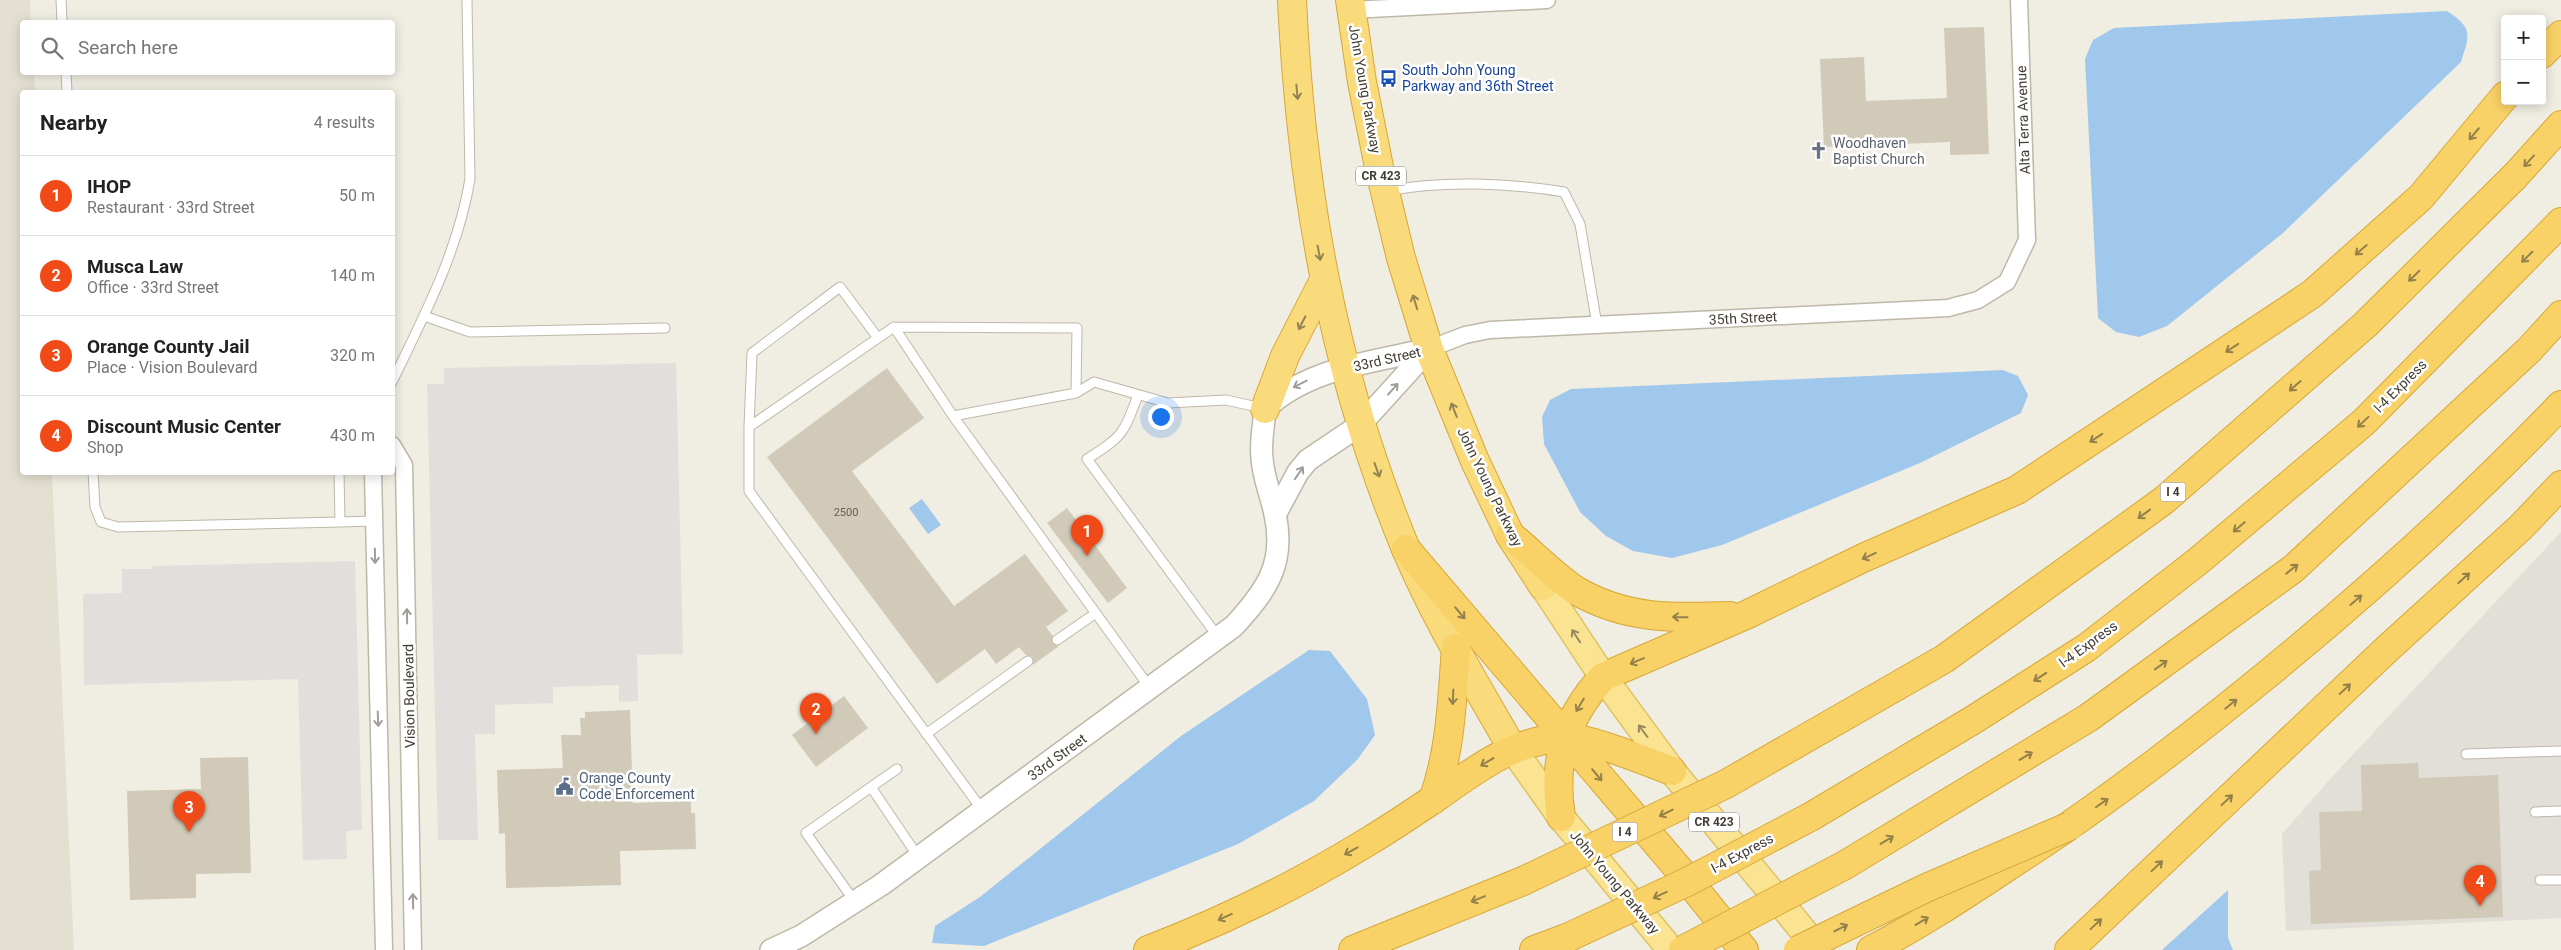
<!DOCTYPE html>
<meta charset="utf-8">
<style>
body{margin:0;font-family:Roboto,sans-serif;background:#f6f6f6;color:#222}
.controls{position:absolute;right:15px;top:15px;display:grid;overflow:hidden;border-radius:5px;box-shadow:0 2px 12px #0003}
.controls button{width:45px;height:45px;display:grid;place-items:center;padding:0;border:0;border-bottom:1px solid #e0e0e0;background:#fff;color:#222;font:25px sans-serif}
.you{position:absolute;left:1160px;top:416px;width:18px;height:18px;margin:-12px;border:4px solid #fff;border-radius:50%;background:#1a73e8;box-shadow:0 0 0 8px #1a73e833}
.badge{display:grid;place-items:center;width:32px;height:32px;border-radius:50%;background:#f14a19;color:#fff;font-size:16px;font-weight:700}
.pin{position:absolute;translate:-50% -41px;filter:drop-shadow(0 1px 2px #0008)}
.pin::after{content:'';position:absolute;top:26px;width:18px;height:15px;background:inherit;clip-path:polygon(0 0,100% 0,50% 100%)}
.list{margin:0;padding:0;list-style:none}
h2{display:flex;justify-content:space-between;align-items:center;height:65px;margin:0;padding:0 20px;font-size:21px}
h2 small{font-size:16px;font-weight:400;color:#767676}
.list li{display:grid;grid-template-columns:32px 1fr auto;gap:15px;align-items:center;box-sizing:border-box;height:80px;padding:0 20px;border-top:1px solid #e0e0e0}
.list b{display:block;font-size:19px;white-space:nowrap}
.list p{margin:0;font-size:16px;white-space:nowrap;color:#767676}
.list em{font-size:16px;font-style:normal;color:#767676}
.icon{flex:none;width:28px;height:28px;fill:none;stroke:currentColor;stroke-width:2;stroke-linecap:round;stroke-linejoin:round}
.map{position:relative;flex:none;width:2561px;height:950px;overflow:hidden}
.search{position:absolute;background:#fff;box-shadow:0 2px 12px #0003;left:20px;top:20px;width:375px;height:55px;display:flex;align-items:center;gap:12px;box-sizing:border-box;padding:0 18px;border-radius:5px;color:#767676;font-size:19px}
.panel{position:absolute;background:#fff;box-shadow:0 2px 12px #0003;left:20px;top:90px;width:375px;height:385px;border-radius:5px}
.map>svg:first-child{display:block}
.residential{fill:#e4e0d1}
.industrial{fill:#e2ded8}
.parking{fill:#e1dfdb}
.water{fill:#a0c7ec}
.building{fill:#d1cab8}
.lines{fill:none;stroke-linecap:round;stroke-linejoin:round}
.service-casing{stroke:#beb8a9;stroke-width:11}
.minor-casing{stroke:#beb8a9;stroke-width:19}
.tertiary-casing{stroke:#beb8a9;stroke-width:24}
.primary-casing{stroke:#dec263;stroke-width:29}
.trunk-casing{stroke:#d6a837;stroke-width:30}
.motorway-casing{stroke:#d6a837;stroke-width:30}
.service{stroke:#fff;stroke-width:9}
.minor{stroke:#fff;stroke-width:16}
.tertiary{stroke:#fff;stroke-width:21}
.primary{stroke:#fae492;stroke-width:26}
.trunk{stroke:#f9db7c;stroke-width:28}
.motorway{stroke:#f8d266;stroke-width:28}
.motorway-bridge-casing{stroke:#d6a837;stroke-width:30;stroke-linecap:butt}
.motorway-bridge{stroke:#f8d266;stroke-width:28}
.oneway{stroke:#948454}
.oneway2{stroke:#94804a}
.oneway3{stroke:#a09e99}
.oneway4{stroke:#95885e}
.labels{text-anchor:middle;stroke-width:5;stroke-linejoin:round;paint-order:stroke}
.number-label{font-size:11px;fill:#666054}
.shield{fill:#fff;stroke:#7b7770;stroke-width:1}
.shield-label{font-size:12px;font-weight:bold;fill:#423d33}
.transit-label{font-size:14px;fill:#164399;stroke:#fff;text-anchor:start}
.street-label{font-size:14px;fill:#423d33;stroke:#fff}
.worship-label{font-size:14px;fill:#5b616d;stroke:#fff;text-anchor:start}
.service-label{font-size:14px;fill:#4e5e75;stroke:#fff;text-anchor:start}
</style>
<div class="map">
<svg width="2561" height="950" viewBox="0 0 2561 950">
<rect width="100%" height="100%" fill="#f0ede2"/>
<!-- residential -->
<path class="residential" d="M0,0H30L31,22H22V72L34,73L35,92H22V472L52,473L74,950H0Z"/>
<!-- industrial -->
<path class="industrial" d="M2561,532V918L2286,931L2282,834L2332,777Z"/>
<!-- parking -->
<path class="parking" d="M676,363L683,654L637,655L638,701L619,702V685L553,687V703L495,705V734H475L478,840H438L427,384H444V368Z
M355,561L362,830L346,831L347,859L303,860L298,679L84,685L83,594L122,593V569H152V566Z"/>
<!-- water -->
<path class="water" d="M2447,11C2473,28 2470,34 2461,62L2283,233L2167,326L2139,337L2116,332L2098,318L2085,59L2093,40L2114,28Z
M2003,370L2018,376L2028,395L2021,413L1920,463L1722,545L1672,558L1633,551L1606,536L1580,512L1544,444L1542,417L1550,400L1571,389Z
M922,499L941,525L928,534L909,508Z
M1309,650L1330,651L1367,699L1375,735L1357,760L1314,801L1238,844L984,946L932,943L935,926L980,897L1181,736Z
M2228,890V938L2233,950H2162Z"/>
<!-- building -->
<path class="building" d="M1984,27L1989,154L1950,155V142L1824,147L1820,59L1864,57L1866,101L1947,98L1944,28Z
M887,368L924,418L852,471L954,606L1025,554L1068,611L1046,627L1053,636L1052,643L1059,646L1033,665V657L1026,655L1019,647L996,664L985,649L937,684L767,457Z
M1067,508L1127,588L1108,603L1047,523Z
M844,696L868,728L816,767L792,735Z
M630,710L633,803L691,801V813H695L696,849L620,851L621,885L506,888L505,833L499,834L497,770L563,768L561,735H581L580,718H585V712Z
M248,757L251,873L196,874V898L130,900L127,791L201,789L200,758Z
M2418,763L2419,778L2498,775L2503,917L2311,924L2309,871L2321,870L2319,812L2362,811L2361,765Z"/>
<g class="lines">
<defs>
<path id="service" d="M61,0L62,22
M66,72L67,92
M1387,191C1442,180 1509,183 1564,192L1580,224L1597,325
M424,316L470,332L665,328
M894,327L1077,328L1076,393
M392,382C424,316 458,252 470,179L467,0
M1138,395C1123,435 1123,436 1087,459L1218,637
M953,416L894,327L749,427V491L983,811
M749,427L752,353L840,287L878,338
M93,472L95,507L101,522L118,527L340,522
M339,472L340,522L374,521
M1057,640L1096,613
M1150,688L953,416L1076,393L1094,382L1168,403L1226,400L1262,408
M926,734L1028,661
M2466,754L2561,751
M871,787L897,769
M2535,812L2561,811
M2540,880H2561
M855,902L806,833L871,787L919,858"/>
<path id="minor" d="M1351,10L1547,0
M1429,349L1465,335L1490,330L1948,308L1978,300L2007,282L2027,240L2019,0
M392,445L404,465L413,950
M373,472L384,950"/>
<path id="tertiary" d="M1275,515L1298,472L1308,460L1360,425L1429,349
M771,950L801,936L881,885L1234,626C1266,591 1286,564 1275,514C1271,495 1263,477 1262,458C1260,442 1264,424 1265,409C1308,368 1373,362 1429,349"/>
<path id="primary" d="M1543,586L1603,677L1672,771L1819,950
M1512,748L1561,817L1671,950"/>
<path id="trunk" d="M1292,0C1301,190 1333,373 1406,549C1435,618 1475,683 1512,748
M1350,0L1362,82L1379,167L1401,258L1429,349L1475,461L1510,535L1543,586
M1265,409L1285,356L1324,280"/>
<path id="motorway" d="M2542,54L2561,35
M1510,535C1530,551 1556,578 1577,591C1627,620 1675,618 1730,616
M1406,549L1682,873L1744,950
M1726,784L1944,659L2163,501L2365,325L2516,175L2561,125
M1433,800C1451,750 1452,700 1456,648
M1812,816L1973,720L2086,648L2197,562L2364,422L2561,222
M1561,817C1552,762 1565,718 1603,677L1746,615L1863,558L2017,490L2312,294L2421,197L2505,96
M1845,865L2088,718L2293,569L2529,350L2561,315
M1148,950C1224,921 1299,884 1369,841C1392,827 1416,811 1438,796C1478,768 1514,740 1563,738C1587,736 1647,762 1672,771
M1353,950L1523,881
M1534,950L1569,937
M1871,950C1926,922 1978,886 2030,852C2111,799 2188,739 2264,677C2368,592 2468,502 2561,405
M2069,950L2387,649L2521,527L2561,485"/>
</defs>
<!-- service casing -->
<use href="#service" class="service-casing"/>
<!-- minor casing -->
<use href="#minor" class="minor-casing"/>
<!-- tertiary casing -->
<use href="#tertiary" class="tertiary-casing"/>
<!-- primary casing -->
<use href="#primary" class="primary-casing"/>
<!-- trunk casing -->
<use href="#trunk" class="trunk-casing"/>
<!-- motorway casing -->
<use href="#motorway" class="motorway-casing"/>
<!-- service -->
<use href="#service" class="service"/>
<!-- minor -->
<use href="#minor" class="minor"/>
<!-- tertiary -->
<use href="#tertiary" class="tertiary"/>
<!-- primary -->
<use href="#primary" class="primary"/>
<!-- trunk -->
<use href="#trunk" class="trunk"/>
<!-- motorway -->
<use href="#motorway" class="motorway"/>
<defs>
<path id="motorway-bridge" d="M1523,881L1726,784
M1569,937L1687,882L1812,816
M1683,950L1845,865
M1798,950L1926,888L2070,826"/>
</defs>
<!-- motorway-bridge casing -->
<use href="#motorway-bridge" class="motorway-bridge-casing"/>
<!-- motorway-bridge -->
<use href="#motorway-bridge" class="motorway-bridge"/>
</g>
<!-- one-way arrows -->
<defs><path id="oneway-shaft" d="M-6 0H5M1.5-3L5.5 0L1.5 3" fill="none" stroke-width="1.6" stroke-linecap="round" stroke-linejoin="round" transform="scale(1.25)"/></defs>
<g class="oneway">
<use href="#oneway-shaft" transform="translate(1297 92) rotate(85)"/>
<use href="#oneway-shaft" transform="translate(1319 253) rotate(79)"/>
<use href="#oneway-shaft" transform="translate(1415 302) rotate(-107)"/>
<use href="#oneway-shaft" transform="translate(1302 323) rotate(117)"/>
<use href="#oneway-shaft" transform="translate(1454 410) rotate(-112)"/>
<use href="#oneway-shaft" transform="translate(1377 470) rotate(70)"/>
</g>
<g class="oneway2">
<use href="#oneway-shaft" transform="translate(2474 134) rotate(130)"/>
<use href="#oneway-shaft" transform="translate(2529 161) rotate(132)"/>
<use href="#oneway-shaft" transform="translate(2361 250) rotate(139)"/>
<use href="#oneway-shaft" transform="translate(2527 257) rotate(135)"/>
<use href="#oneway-shaft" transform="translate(2414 276) rotate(135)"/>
<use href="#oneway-shaft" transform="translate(2232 348) rotate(146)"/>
<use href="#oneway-shaft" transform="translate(2295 386) rotate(139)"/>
<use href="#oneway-shaft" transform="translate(2363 422) rotate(137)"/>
<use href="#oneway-shaft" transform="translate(2096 438) rotate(147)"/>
<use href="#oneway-shaft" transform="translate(2144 514) rotate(144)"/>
<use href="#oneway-shaft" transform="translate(2239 527) rotate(140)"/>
<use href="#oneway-shaft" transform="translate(1869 556) rotate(156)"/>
<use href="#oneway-shaft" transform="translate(2292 569) rotate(-39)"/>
<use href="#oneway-shaft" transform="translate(2464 578) rotate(-42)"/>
<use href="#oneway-shaft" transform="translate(2356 600) rotate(-41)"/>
<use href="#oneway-shaft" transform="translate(1460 613) rotate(50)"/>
<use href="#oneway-shaft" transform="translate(1680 617) rotate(-179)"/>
<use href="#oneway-shaft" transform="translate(1637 661) rotate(157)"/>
<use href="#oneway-shaft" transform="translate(2161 665) rotate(-36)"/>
<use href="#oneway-shaft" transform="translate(2040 677) rotate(147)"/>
<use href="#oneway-shaft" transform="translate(2345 689) rotate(-43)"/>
<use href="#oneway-shaft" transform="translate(1453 697) rotate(93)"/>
<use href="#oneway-shaft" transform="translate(2231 704) rotate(-39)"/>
<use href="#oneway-shaft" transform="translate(1580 705) rotate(121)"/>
<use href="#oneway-shaft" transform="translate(2026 756) rotate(-31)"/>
<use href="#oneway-shaft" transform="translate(1487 762) rotate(149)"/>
<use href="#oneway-shaft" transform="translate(1597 775) rotate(50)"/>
<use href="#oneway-shaft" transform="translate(2227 800) rotate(-43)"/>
<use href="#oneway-shaft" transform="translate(2102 803) rotate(-35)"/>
<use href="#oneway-shaft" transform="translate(1666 813) rotate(154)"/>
<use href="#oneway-shaft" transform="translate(1887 840) rotate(-31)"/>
<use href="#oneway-shaft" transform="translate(1351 851) rotate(151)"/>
<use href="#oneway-shaft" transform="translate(2157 866) rotate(-43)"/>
<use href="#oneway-shaft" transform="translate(1660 895) rotate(155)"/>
<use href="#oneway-shaft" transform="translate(1478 899) rotate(158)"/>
<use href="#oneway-shaft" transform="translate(1225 917) rotate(155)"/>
<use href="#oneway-shaft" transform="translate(1922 921) rotate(-31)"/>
<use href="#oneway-shaft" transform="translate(2096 924) rotate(-43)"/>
<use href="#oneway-shaft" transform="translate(1841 928) rotate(-27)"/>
</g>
<g class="oneway3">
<use href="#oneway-shaft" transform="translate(1300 384) rotate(153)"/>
<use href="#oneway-shaft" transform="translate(1393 389) rotate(-48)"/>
<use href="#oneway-shaft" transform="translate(1299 473) rotate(-56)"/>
<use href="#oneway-shaft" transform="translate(375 556) rotate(89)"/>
<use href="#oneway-shaft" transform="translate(407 616) rotate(-91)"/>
<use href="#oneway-shaft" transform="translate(378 719) rotate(88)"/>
<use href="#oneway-shaft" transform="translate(413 901) rotate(-91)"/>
</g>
<g class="oneway4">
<use href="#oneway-shaft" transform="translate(1576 636) rotate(-123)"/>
<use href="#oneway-shaft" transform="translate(1643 731) rotate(-127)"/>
</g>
<!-- icons -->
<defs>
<symbol id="bus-bare" viewBox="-9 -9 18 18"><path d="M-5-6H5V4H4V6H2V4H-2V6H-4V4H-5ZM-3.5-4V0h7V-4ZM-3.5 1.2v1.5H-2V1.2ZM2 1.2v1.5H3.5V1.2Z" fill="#1a4fb4" stroke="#fff" stroke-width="2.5" paint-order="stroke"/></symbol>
<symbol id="church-bare" viewBox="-9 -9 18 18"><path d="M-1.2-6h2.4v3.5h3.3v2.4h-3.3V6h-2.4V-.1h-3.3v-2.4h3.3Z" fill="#6b7280" stroke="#fff" stroke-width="2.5" paint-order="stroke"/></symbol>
<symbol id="civic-bare" viewBox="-9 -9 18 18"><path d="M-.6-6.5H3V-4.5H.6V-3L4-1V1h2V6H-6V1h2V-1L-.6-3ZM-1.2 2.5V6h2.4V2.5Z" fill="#5c6f8a" stroke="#fff" stroke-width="2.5" paint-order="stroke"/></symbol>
</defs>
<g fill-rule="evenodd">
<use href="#bus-bare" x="1376" y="66" width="25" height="25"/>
<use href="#church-bare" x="1806" y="138" width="25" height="25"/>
<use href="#civic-bare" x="552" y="774" width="25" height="25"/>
</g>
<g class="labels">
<!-- number labels -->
<g class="number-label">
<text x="846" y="516">2500</text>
</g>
<!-- shield labels -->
<g class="shield">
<rect x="1356" y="166.5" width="50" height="19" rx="4"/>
<rect x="2160.5" y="482.5" width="25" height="19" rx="4"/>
<rect x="1689" y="812.5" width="50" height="19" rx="4"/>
<rect x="1612.5" y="822.5" width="25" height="19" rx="4"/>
</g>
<g class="shield-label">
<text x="1381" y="180">CR 423</text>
<text x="2173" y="496">I 4</text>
<text x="1714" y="826">CR 423</text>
<text x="1625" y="836">I 4</text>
</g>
<!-- transit labels -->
<g class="transit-label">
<text x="1402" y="75">South John Young<tspan x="1402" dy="16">Parkway and 36th Street</tspan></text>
</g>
<!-- street labels -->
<g class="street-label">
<text transform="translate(1365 89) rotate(80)" y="5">John Young Parkway</text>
<text transform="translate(2023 120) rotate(-92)" y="5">Alta Terra Avenue</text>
<text transform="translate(1743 318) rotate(-3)" y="5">35th Street</text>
<text transform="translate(1387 359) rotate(-13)" y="5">33rd Street</text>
<text transform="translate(2400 386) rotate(-45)" y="5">I-4 Express</text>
<text transform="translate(1490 487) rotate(64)" y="5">John Young Parkway</text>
<text transform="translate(2088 644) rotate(-36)" y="5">I-4 Express</text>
<text transform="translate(409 696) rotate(-91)" y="5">Vision Boulevard</text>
<text transform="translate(1057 757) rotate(-36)" y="5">33rd Street</text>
<text transform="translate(1742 853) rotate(-28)" y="5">I-4 Express</text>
<text transform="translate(1615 882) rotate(50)" y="5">John Young Parkway</text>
</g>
<!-- worship labels -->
<g class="worship-label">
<text x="1833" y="148">Woodhaven<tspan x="1833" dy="16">Baptist Church</tspan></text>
</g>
<!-- service labels -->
<g class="service-label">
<text x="579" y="783">Orange County<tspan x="579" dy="16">Code Enforcement</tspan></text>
</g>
</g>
</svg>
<div class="controls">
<button>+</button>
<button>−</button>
</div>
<div class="you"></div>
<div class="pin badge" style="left:1087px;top:556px">1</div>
<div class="pin badge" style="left:816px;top:734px">2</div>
<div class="pin badge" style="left:189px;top:832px">3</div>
<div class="pin badge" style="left:2480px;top:906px">4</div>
<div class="search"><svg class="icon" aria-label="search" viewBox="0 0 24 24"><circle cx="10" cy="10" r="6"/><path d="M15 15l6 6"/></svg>Search here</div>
<section class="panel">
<h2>Nearby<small>4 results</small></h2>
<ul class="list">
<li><span class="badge">1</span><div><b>IHOP</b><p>Restaurant · 33rd Street</p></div><em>50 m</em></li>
<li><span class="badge">2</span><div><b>Musca Law</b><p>Office · 33rd Street</p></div><em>140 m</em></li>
<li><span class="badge">3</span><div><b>Orange County Jail</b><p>Place · Vision Boulevard</p></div><em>320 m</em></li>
<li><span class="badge">4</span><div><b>Discount Music Center</b><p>Shop</p></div><em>430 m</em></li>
</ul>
</section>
</div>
